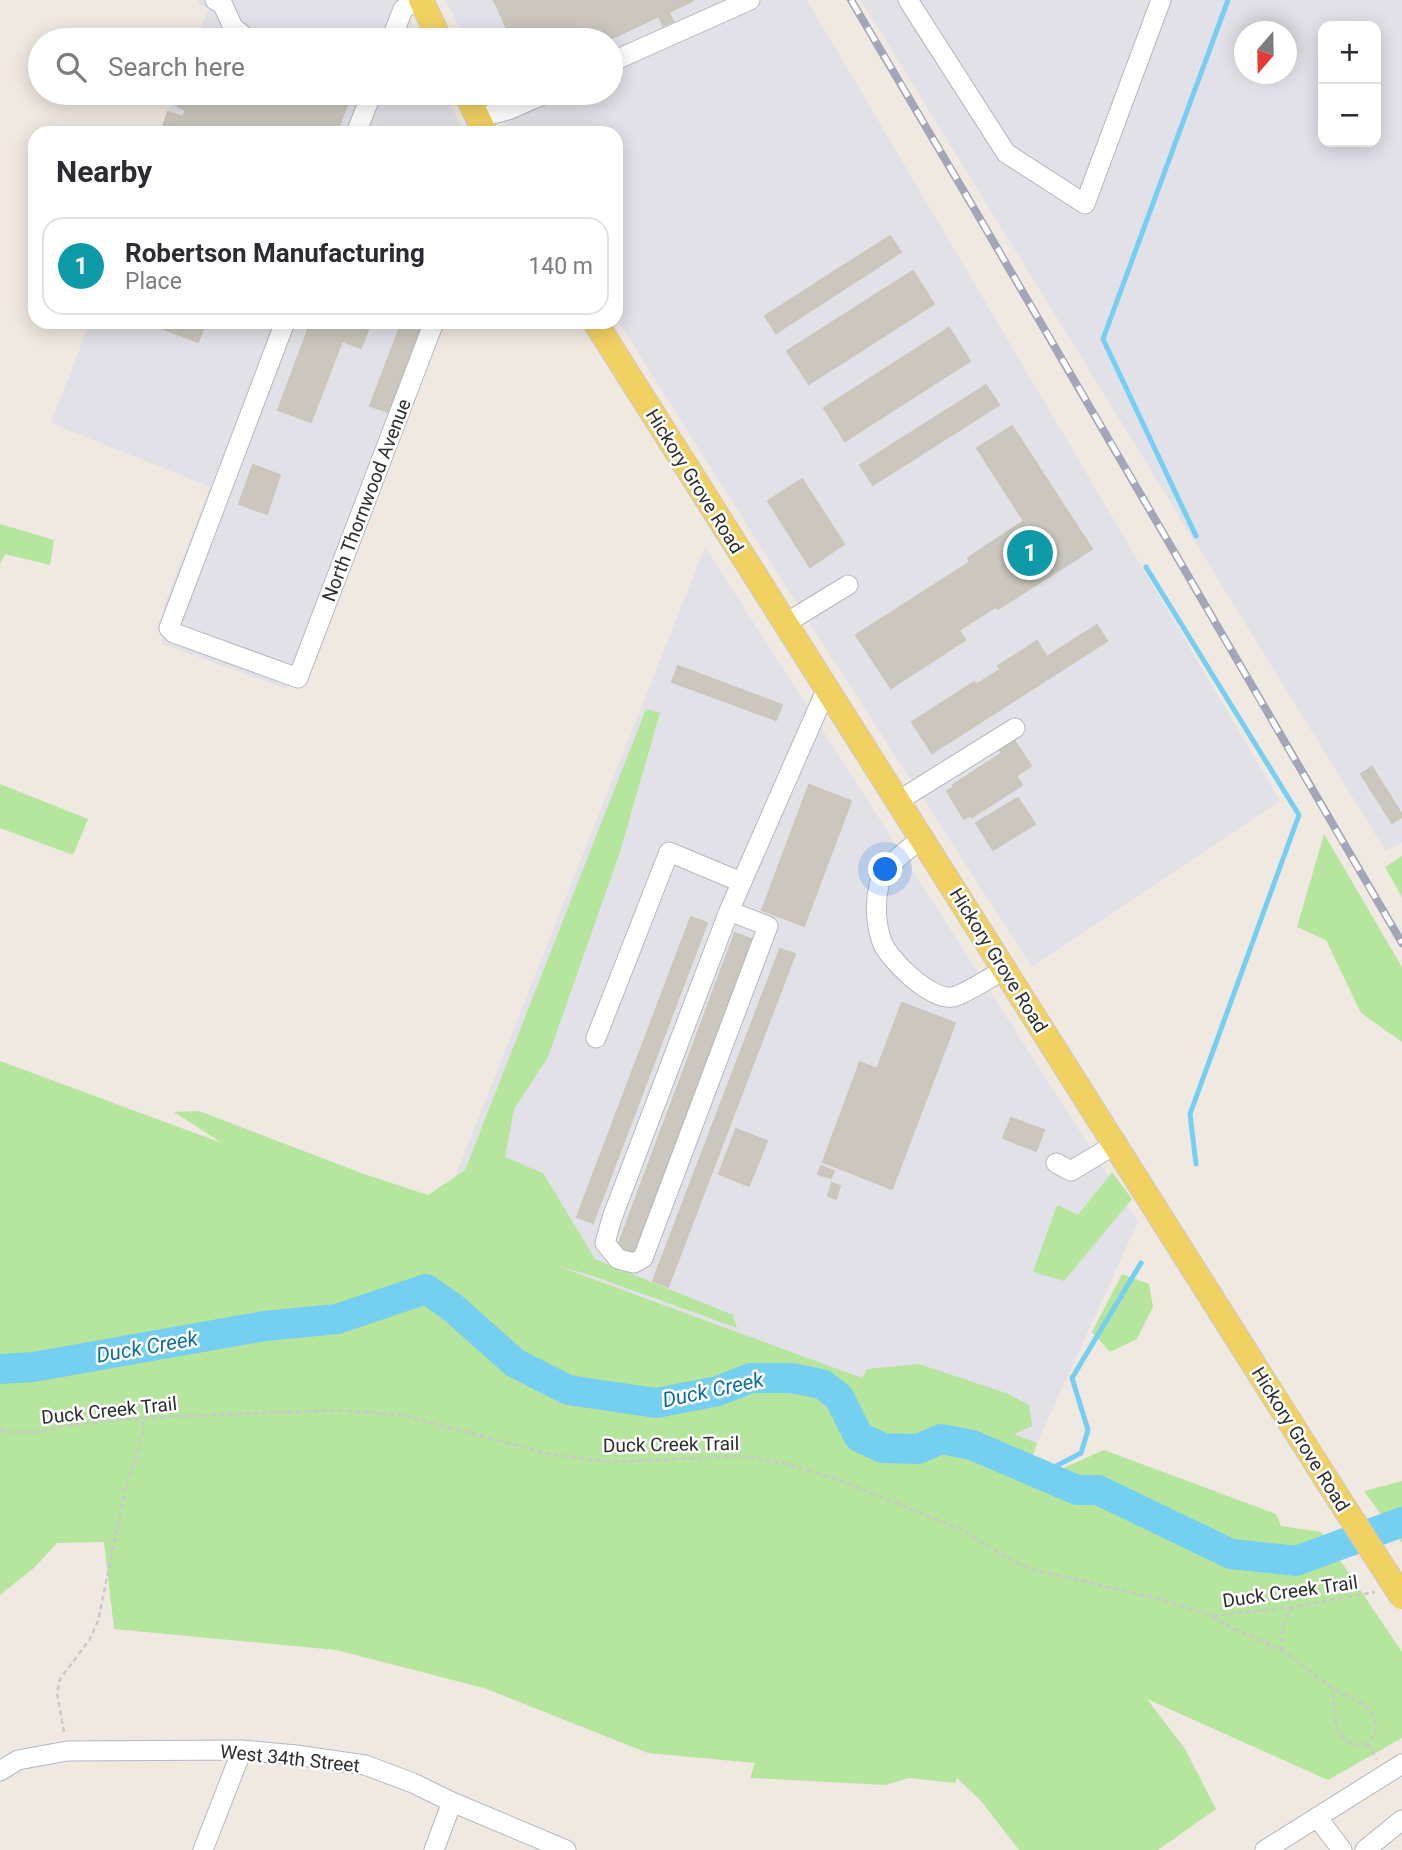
<!DOCTYPE html>
<meta charset="utf-8">
<style>
body{margin:0;font-family:Roboto,sans-serif;background:#f2f2f3;color:#2b2b33}
.controls{position:absolute;right:21px;top:21px;display:grid;overflow:hidden;border-radius:14px;box-shadow:0 4px 18px #0003}
.controls button{width:63px;height:63px;display:grid;place-items:center;padding:0;border:0;border-bottom:2px solid #e1e1e2;background:#fff;color:#2b2b33;font:35px sans-serif}
.compass{position:absolute;left:1234px;top:21px;width:63px;height:63px;border-radius:50%;background:#fff;box-shadow:0 4px 18px #0003;rotate:200deg}
.you{position:absolute;left:886px;top:870px;width:24px;height:24px;margin:-18px;border:5px solid #fff;border-radius:50%;background:#1a73e8;box-shadow:0 0 0 10px #1a73e833}
.badge{display:grid;place-items:center;width:46px;height:46px;border-radius:50%;background:#7c3aed;color:#fff;font-size:23px;font-weight:700}
.pin{position:absolute;translate:-50% -50%;border:4px solid #fff;box-shadow:0 2px 7px #0006}
.list{margin:0;padding:0;list-style:none}
h2{display:flex;justify-content:space-between;align-items:center;height:91px;margin:0;padding:0 28px;font-size:30px}
h2 small{font-size:23px;font-weight:400;color:#7c7c81}
.list li{display:grid;grid-template-columns:46px 1fr auto;gap:21px;align-items:center;box-sizing:border-box;height:98px;margin:0 14px 14px;padding:0 14px;border:2px solid #e1e1e2;border-radius:21px}
.list b{display:block;font-size:26px;white-space:nowrap}
.list p{margin:0;font-size:23px;white-space:nowrap;color:#7c7c81}
.list em{font-size:23px;font-style:normal;color:#7c7c81}
.icon{flex:none;width:38px;height:38px;fill:none;stroke:currentColor;stroke-width:2;stroke-linecap:round;stroke-linejoin:round}
.map{position:relative;flex:none;width:1402px;height:1850px;overflow:hidden}
.search{position:absolute;background:#fff;box-shadow:0 4px 18px #0003;left:28px;top:28px;width:595px;height:77px;display:flex;align-items:center;gap:18px;box-sizing:border-box;padding:0 24px;border-radius:38px;color:#7c7c81;font-size:26px}
.panel{position:absolute;background:#fff;box-shadow:0 4px 18px #0003;left:28px;top:126px;width:595px;height:203px;border-radius:21px}
.map>svg:first-child{display:block}
.industrial{fill:#e3e1e8;fill-rule:evenodd}
.green{fill:#b6e59e}
.lines{fill:none;stroke-linecap:round;stroke-linejoin:round}
.stream{stroke:#75cff0;stroke-width:5}
.river{stroke:#75cff0;stroke-width:30}
.building{fill:#cbc7bf;stroke:#cbc5ba;stroke-width:2}
.minor-casing{stroke:#b4b7c1;stroke-width:21}
.major-casing{stroke:#c9c9c9;stroke-width:26}
.path{stroke:#c9c9c9;stroke-width:2.5;stroke-dasharray:5 3.5;stroke-linecap:butt}
.minor{stroke:#fff;stroke-width:19}
.major{stroke:#f2d163;stroke-width:24}
.rail-casing{stroke:#a3a6b8;stroke-width:8}
.rail{stroke:#fff;stroke-width:5;stroke-dasharray:16;stroke-linecap:butt}
.major-bridge-casing{stroke:#c9c9c9;stroke-width:26;stroke-linecap:butt}
.major-bridge{stroke:#f2d163;stroke-width:24}
.labels{text-anchor:middle;stroke-width:5;stroke-linejoin:round;paint-order:stroke}
.street-label{font-size:19px;fill:#2e2e2e;stroke:#fff}
.water-label{font-size:21px;font-style:italic;fill:#0d6fa3;stroke:#fff}
</style>
<div class="map">
<svg width="1402" height="1850" viewBox="0 0 1402 1850">
<rect width="100%" height="100%" fill="#efe9e1"/>
<!-- industrial -->
<path class="industrial" d="M199,0H401L420,40H196L208,9L198,4Z
M446,0H807L1280,801L1032,967L790,593L616,318V133H509L490,93H611V40H465Z
M861,0H1402V843L1385,850ZM1323,26H1376V142H1323ZM1244,32H1286V74H1244Z
M176,93H445L464,133H161Z
M90,322H425L287,689L162,644L164,606L210,487L51,423Z
M705,547L1138,1222L1037,1443L437,1222Z"/>
<!-- green -->
<path class="green" d="M0,524L54,540L50,565L5,554L0,564Z
M646,709L660,713L620,852L548,1057L514,1109L505,1157L543,1173L595,1259L733,1315L737,1328L593,1276L555,1265L862,1378L867,1369L919,1364L1006,1393L1029,1405L1032,1426L1014,1434L1037,1443L1024,1483L1059,1496L1153,1509L1105,1486H1051L1054,1472L1104,1450L1276,1514L1281,1526L1321,1532L1402,1652V1738L1328,1780L1147,1699L1185,1749L1216,1809L1158,1850H1019L981,1801L957,1778L955,1783L909,1778L885,1785L750,1778L755,1763L648,1753L484,1688L336,1650L114,1629L104,1542L57,1543L35,1567L0,1595V1061L222,1143L174,1112L199,1111L364,1174L428,1195L465,1170Z
M0,784L88,819L73,855L0,828Z
M1324,834L1402,967V1042L1361,1013L1326,940L1297,927Z
M1402,856V897L1385,867Z
M1112,1172L1132,1199L1064,1281L1033,1272L1057,1205L1078,1215Z
M1122,1274L1149,1284L1153,1307L1137,1339L1110,1352L1092,1332Z
M1402,1481V1543L1364,1491Z"/>
<g class="lines">
<!-- stream -->
<path class="stream" d="M1196,536L1103,339L1228,0
M1146,567L1299,815L1190,1114L1196,1164
M1039,1475L1081,1453L1088,1430L1072,1378L1141,1263"/>
<!-- river -->
<path class="river" d="M0,1369L33,1367L265,1326L337,1319L426,1289L452,1307L515,1363L568,1390L656,1403L718,1391L751,1378H791L822,1384L839,1397L859,1437L883,1448L918,1449L941,1439L972,1445L1077,1490H1098L1231,1554L1296,1561L1402,1522"/>
</g>
<!-- building -->
<path class="building" d="M494,0H694L669,12L673,21L663,26L659,16L608,40H512Z
M193,93H314L347,105L336,133H171L162,129L168,112L183,117L186,110L178,107L181,99L189,102Z
M890,236L901,252L776,333L765,316Z
M913,271L934,304L809,384L787,351Z
M145,322H206L198,342Z
M311,322H371L361,348L342,341L311,422L278,410Z
M402,322H422L388,412L370,406Z
M949,328L970,361L845,441L824,408Z
M986,385L999,405L873,485L860,465Z
M1012,426L1092,549L998,609L997,606L959,630L965,640L891,688L856,635L970,562L968,558L1024,521L977,448Z
M253,465L280,475L267,514L239,504Z
M802,479L844,544L810,567L768,501Z
M1097,625L1107,641L932,753L912,722L974,682L976,685L1001,669L998,666L1037,641L1047,657Z
M678,666L782,705L776,720L672,682Z
M1014,740L1031,766L1016,776L1022,785L972,817L971,815L964,819L947,791L954,787L953,785L1002,753L1000,750Z
M1372,767L1402,815V817L1392,823L1361,774Z
M809,785L851,801L804,926L762,910Z
M1018,798L1035,824L993,850L976,823Z
M691,917L707,923L593,1223L577,1217Z
M735,933L751,939L634,1252L618,1246Z
M780,949L795,954L668,1287L653,1281Z
M902,1003L955,1023L892,1189L823,1162L860,1062L877,1069Z
M1011,1118L1044,1130L1036,1151L1003,1138Z
M736,1129L767,1141L749,1186L719,1174Z
M821,1166L834,1171L831,1178L818,1174Z
M832,1183L840,1186L836,1199L828,1196Z"/>
<g class="lines">
<defs>
<path id="minor" d="M215,0L222,3L233,27L249,40
M908,0L1006,153L1085,204L1161,0
M391,40L403,9L417,0
M611,62L750,0
M478,118L508,110L547,93
M356,133L372,93
M285,322L169,628L174,633L298,678L434,322
M786,623L848,585
M898,801L1015,728
M922,838C907,851 884,865 879,885C875,902 876,922 881,939C886,958 931,1001 953,997C965,994 993,976 1005,969
M729,911L768,926L643,1258L634,1263L618,1259L605,1243L612,1218L729,911L827,688
M596,1038L669,852L741,882
M1056,1163L1071,1171L1116,1144
M0,1771L18,1760L67,1751L242,1750L296,1755L365,1765L413,1783L452,1802L566,1850
M1317,1817L1342,1850
M203,1850L242,1750
M434,1850L452,1802
M1265,1850L1402,1764
M1365,1850L1402,1820"/>
<path id="major" d="M421,0L440,40
M466,93L485,133
M595,322L1328,1482"/>
</defs>
<!-- minor casing -->
<use href="#minor" class="minor-casing"/>
<!-- major casing -->
<use href="#major" class="major-casing"/>
<!-- path -->
<path class="path" d="M0,1429L9,1432H36L77,1424L142,1418L336,1410L402,1415L549,1454L611,1462L745,1456L787,1464L834,1478L961,1529L1000,1554L1031,1569L1168,1601L1212,1616L1292,1607L1375,1592
M1212,1616C1233,1630 1258,1638 1280,1650C1299,1660 1314,1677 1333,1688C1345,1697 1365,1701 1373,1715C1379,1727 1375,1735 1367,1744C1332,1749 1334,1713 1333,1688
M1283,1651C1280,1634 1282,1622 1292,1608
M64,1732L57,1693L60,1679L90,1639L98,1621L125,1490L143,1434L142,1418
M1367,1744L1377,1759"/>
<!-- minor -->
<use href="#minor" class="minor"/>
<!-- major -->
<use href="#major" class="major"/>
<defs>
<path id="rail" d="M851,0C1037,313 1218,629 1402,943"/>
</defs>
<!-- rail casing -->
<use href="#rail" class="rail-casing"/>
<!-- rail -->
<use href="#rail" class="rail"/>
<defs>
<path id="major-bridge" d="M1328,1482L1402,1597"/>
</defs>
<!-- major-bridge casing -->
<use href="#major-bridge" class="major-bridge-casing"/>
<!-- major-bridge -->
<use href="#major-bridge" class="major-bridge"/>
</g>
<g class="labels">
<!-- street labels -->
<g class="street-label">
<text transform="translate(695 481) rotate(58)" y="7">Hickory Grove Road</text>
<text transform="translate(366 500) rotate(-69)" y="7">North Thornwood Avenue</text>
<text transform="translate(999 960) rotate(58)" y="7">Hickory Grove Road</text>
<text transform="translate(109 1410) rotate(-6)" y="7">Duck Creek Trail</text>
<text transform="translate(1301 1439) rotate(58)" y="7">Hickory Grove Road</text>
<text transform="translate(671 1444) rotate(-1)" y="7">Duck Creek Trail</text>
<text transform="translate(1290 1591) rotate(-8)" y="7">Duck Creek Trail</text>
<text transform="translate(290 1758) rotate(6)" y="7">West 34th Street</text>
</g>
<!-- water labels -->
<g class="water-label">
<text transform="translate(147 1347) rotate(-10)" y="7">Duck Creek</text>
<text transform="translate(713 1390) rotate(-12)" y="7">Duck Creek</text>
</g>
</g>
</svg>
<div class="controls">
<button>+</button>
<button>−</button>
</div>
<svg class="compass" viewBox="-18 -18 36 36"><path d="M0-13l5 13h-10z" fill="#e53935"/><path d="M0 13l5-13h-10z" fill="#7c7c81"/></svg>
<div class="you"></div>
<div class="pin badge" style="left:1030px;top:553px;background:#0f9aa8">1</div>
<div class="search"><svg class="icon" aria-label="search" viewBox="0 0 24 24"><circle cx="10" cy="10" r="6"/><path d="M15 15l6 6"/></svg>Search here</div>
<section class="panel">
<h2>Nearby<small></small></h2>
<ul class="list">
<li><span class="badge" style="background:#0f9aa8">1</span><div><b>Robertson Manufacturing</b><p>Place</p></div><em>140 m</em></li>
</ul>
</section>
</div>
